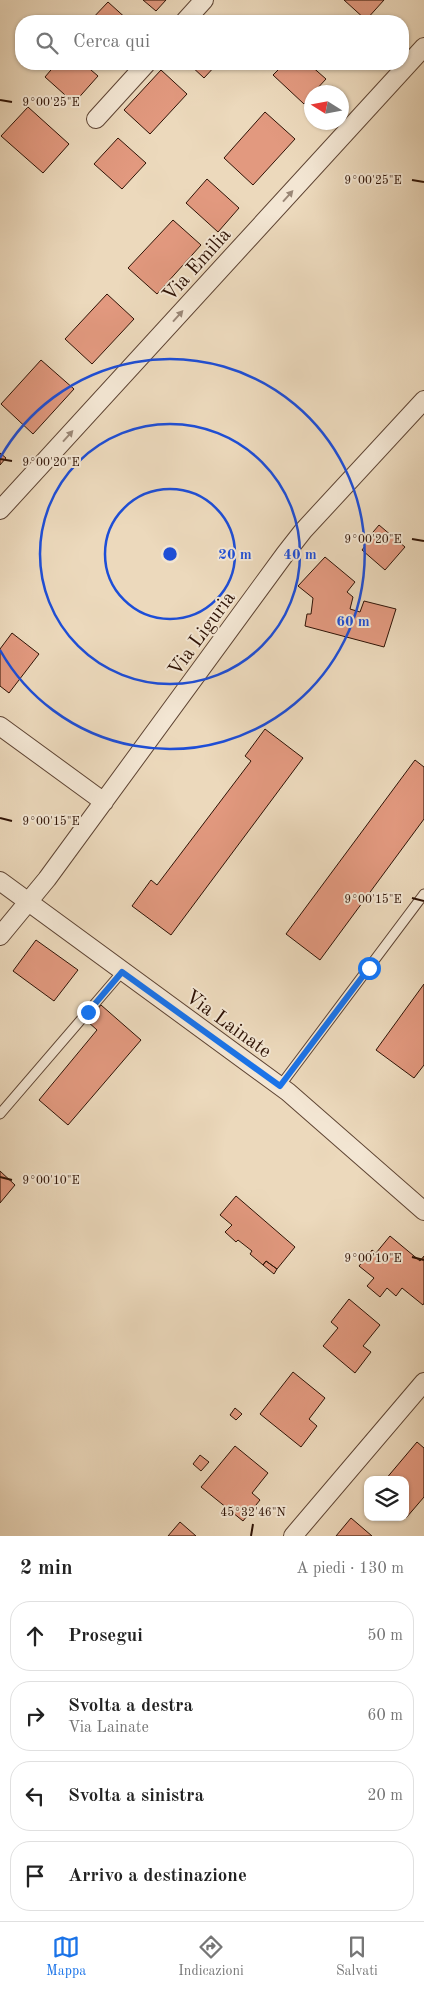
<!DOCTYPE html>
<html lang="it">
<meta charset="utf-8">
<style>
body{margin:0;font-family:"Old Standard TT",serif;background:#f6f6f6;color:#222}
.controls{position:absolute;right:15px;bottom:15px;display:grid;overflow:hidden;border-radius:10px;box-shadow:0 1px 4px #0004}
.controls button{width:45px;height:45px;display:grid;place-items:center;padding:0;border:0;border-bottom:1px solid #e0e0e0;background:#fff;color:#222;font:25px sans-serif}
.compass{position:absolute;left:304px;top:85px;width:45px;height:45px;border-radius:50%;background:#fff;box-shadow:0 1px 4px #0004;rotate:281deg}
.stop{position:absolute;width:15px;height:15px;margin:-11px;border:4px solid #1a73e8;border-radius:50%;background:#fff}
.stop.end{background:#1a73e8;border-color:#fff;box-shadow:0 1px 5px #0008}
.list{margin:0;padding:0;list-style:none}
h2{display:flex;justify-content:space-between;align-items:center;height:65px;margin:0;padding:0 20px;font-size:21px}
h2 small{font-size:16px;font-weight:400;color:#767676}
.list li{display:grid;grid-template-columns:32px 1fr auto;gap:15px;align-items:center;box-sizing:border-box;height:70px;margin:0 10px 10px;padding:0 10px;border:1px solid #e0e0e0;border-radius:20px}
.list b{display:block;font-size:19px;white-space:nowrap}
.list p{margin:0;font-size:16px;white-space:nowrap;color:#767676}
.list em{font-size:16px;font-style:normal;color:#767676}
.icon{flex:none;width:28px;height:28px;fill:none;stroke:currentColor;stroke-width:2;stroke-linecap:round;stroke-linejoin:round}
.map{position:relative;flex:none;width:424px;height:1536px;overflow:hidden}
.search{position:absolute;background:#fff;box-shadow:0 1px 4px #0004;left:15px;right:15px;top:15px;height:55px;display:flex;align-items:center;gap:12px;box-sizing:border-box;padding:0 18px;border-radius:20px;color:#767676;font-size:19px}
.sheet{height:385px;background:#fff}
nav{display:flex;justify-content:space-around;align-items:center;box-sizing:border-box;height:70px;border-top:1px solid #e0e0e0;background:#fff;font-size:14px;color:#767676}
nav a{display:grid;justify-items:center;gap:2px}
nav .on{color:#1a73e8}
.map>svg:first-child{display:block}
.building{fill:#e2997f;stroke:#2e1205}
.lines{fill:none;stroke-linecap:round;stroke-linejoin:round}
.lane-casing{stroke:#5e4433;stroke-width:11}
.street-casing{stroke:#5e4433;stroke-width:20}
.lane{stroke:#f3e6d3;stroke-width:9}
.street{stroke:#f3e6d3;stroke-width:18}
.oneway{fill:#9a8776}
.route{stroke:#1a73e8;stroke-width:6}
.ticks{fill:none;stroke:#2e1205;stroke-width:2}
.ring{fill:none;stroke:#1d4ed8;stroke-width:2.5}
.labels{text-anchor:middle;stroke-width:4;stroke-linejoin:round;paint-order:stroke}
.street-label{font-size:20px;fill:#2e1205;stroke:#f3e6d3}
.ticks-label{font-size:12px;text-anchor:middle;fill:#2e1205;stroke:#f3e6d3;stroke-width:4;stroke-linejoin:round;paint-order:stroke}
.centre{fill:#1d4ed8;stroke:#f3e6d3;stroke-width:2.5}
.ring-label{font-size:15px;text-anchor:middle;font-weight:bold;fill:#1d4ed8;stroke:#f3e6d3;stroke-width:4;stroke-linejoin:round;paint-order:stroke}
</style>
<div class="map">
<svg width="424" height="1536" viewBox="0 0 424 1536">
<rect width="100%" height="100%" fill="#ecd9bc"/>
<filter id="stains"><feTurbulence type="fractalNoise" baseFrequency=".004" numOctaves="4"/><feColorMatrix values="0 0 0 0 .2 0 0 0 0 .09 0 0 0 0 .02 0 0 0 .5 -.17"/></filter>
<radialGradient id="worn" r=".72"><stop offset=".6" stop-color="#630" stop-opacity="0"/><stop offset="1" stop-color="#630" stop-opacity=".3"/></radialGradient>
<!-- building -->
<path class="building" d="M143,0H166L156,11Z
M344,0H384L366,20Z
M108,2L129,21H90Z
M56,64H84L98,76L74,103L45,77Z
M189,64H217L204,78Z
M284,64H309L326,79L314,92H312V95L304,104L273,75Z
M161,70L187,94L150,134L124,110Z
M28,107L69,144L43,173L1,136Z
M265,112L295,139L253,185L224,158Z
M118,138L146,163L122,189L94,164Z
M207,179L239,208L218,232L186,203Z
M173,220L201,245L157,294L128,268Z
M107,294L134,319L92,364L65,339Z
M41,360L74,389L33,434L1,404Z
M0,453L6,458L0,465Z
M379,525L405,547L385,570L362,550L365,546L363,544Z
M325,557L355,582L347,592L353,597L350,609L360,612L364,601L396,609L384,647L305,626L307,614H311L313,598L298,586Z
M12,633L39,654L9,693L0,686V649Z
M265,729L303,758L171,935L132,906L151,880L157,885L251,761L245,756Z
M415,760L424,767V819L320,960L286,934Z
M36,940L78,970L54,1001L13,971Z
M424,984V1065L414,1078L376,1050Z
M101,1005L141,1040L68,1125L39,1100L97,1030L87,1021Z
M0,1171L15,1185L0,1203Z
M236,1196L295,1247L277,1269L266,1261L263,1265L250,1254L252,1251L238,1240L236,1242L225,1232L232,1225L220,1215Z
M390,1236L420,1261L424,1256V1303L423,1305L402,1288L396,1296L387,1288L380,1297L367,1286L374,1278L359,1266L372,1250L376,1253Z
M266,1261L277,1269L274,1274L263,1265Z
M349,1299L380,1325L363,1346L371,1352L355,1373L323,1346L338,1328L331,1322Z
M293,1372L325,1398L309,1419L317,1426L301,1447L260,1414Z
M235,1408L242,1414L236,1420L230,1415Z
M417,1442L424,1448V1497L406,1518L405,1480H385Z
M235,1446L268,1473L252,1493L260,1500L243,1521L201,1487Z
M200,1455L209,1462L201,1471L193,1464Z
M351,1518L372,1536H336Z
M180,1522L196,1536H168Z"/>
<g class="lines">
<defs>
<path id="lane" d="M280,1086L424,894
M0,1114L122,972"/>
<path id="street" d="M185,21L204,0
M96,119L146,64
M0,510L424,47
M0,726L104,802
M0,881L288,1092L424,1211
M0,936L47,879L285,554L303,531L424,400
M293,1536L424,1382"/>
</defs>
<!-- lane casing -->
<use href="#lane" class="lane-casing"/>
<!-- street casing -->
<use href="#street" class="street-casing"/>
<!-- lane -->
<use href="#lane" class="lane"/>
<!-- street -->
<use href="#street" class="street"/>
</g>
<!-- one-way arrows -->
<defs><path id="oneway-solid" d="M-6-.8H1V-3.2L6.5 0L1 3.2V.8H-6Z" transform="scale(1.25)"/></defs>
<g class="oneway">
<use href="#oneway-solid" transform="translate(288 196) rotate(-48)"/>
<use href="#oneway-solid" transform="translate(178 316) rotate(-48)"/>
<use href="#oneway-solid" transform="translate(68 436) rotate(-48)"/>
</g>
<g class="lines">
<!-- route -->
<path class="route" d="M88,1012L122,972L280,1086L369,968"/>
</g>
<!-- ticks -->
<path class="ticks" d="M0,100L12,102M412,180L424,182M0,459L12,461M412,539L424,541M0,818L12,821M412,898L424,901M0,1177L12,1180M412,1257L424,1260M251,1536L253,1524"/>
<!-- distance rings -->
<g class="ring">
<circle cx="170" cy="554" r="65"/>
<circle cx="170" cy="554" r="130"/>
<path d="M0 458A195 195 0 1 1 0 650"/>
</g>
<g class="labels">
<!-- street labels -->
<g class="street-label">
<text transform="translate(196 264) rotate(-48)" y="7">Via Emilia</text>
<text transform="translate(201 633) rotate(-54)" y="7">Via Liguria</text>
<text transform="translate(229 1023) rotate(36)" y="7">Via Lainate</text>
</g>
</g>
<g class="ticks-label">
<text x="51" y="106">9°00'25"E</text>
<text x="373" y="184">9°00'25"E</text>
<text x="51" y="466">9°00'20"E</text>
<text x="373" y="543">9°00'20"E</text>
<text x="51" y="825">9°00'15"E</text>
<text x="373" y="903">9°00'15"E</text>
<text x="51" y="1184">9°00'10"E</text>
<text x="373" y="1262">9°00'10"E</text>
<text x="253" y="1516">45°32'46"N</text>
</g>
<circle cx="170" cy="554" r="8" class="centre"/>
<g class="ring-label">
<text x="235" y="559">20 m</text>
<text x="300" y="559">40 m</text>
<text x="353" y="626">60 m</text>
</g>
<rect width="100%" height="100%" filter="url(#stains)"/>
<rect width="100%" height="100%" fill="url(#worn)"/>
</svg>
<div class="controls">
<button><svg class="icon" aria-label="layers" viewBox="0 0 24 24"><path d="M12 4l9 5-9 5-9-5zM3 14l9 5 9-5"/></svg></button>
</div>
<svg class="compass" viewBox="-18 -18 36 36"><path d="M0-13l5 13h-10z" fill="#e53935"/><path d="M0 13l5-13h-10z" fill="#767676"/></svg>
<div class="stop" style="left:369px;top:968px"></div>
<div class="stop end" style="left:88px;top:1012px"></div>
<div class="search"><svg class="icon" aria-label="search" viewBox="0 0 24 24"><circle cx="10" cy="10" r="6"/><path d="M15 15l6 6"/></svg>Cerca qui</div>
</div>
<section class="sheet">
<h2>2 min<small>A piedi · 130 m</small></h2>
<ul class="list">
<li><svg class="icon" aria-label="ahead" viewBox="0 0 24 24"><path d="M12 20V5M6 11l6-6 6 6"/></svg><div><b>Prosegui</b></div><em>50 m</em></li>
<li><svg class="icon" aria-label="right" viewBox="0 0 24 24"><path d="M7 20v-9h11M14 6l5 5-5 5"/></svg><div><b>Svolta a destra</b><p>Via Lainate</p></div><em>60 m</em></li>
<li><svg class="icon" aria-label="left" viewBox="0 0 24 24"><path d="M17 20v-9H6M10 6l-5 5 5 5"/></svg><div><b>Svolta a sinistra</b></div><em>20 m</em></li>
<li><svg class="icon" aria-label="arrive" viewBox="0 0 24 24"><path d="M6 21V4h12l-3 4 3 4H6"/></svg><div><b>Arrivo a destinazione</b></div></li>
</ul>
</section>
<nav>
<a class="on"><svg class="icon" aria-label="map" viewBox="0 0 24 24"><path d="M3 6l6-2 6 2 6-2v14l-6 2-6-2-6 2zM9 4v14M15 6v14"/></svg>Mappa</a>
<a><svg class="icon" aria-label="directions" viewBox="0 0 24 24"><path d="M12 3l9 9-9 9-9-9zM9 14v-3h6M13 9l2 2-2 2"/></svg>Indicazioni</a>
<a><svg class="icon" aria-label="saved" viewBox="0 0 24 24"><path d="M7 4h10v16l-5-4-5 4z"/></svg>Salvati</a>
</nav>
